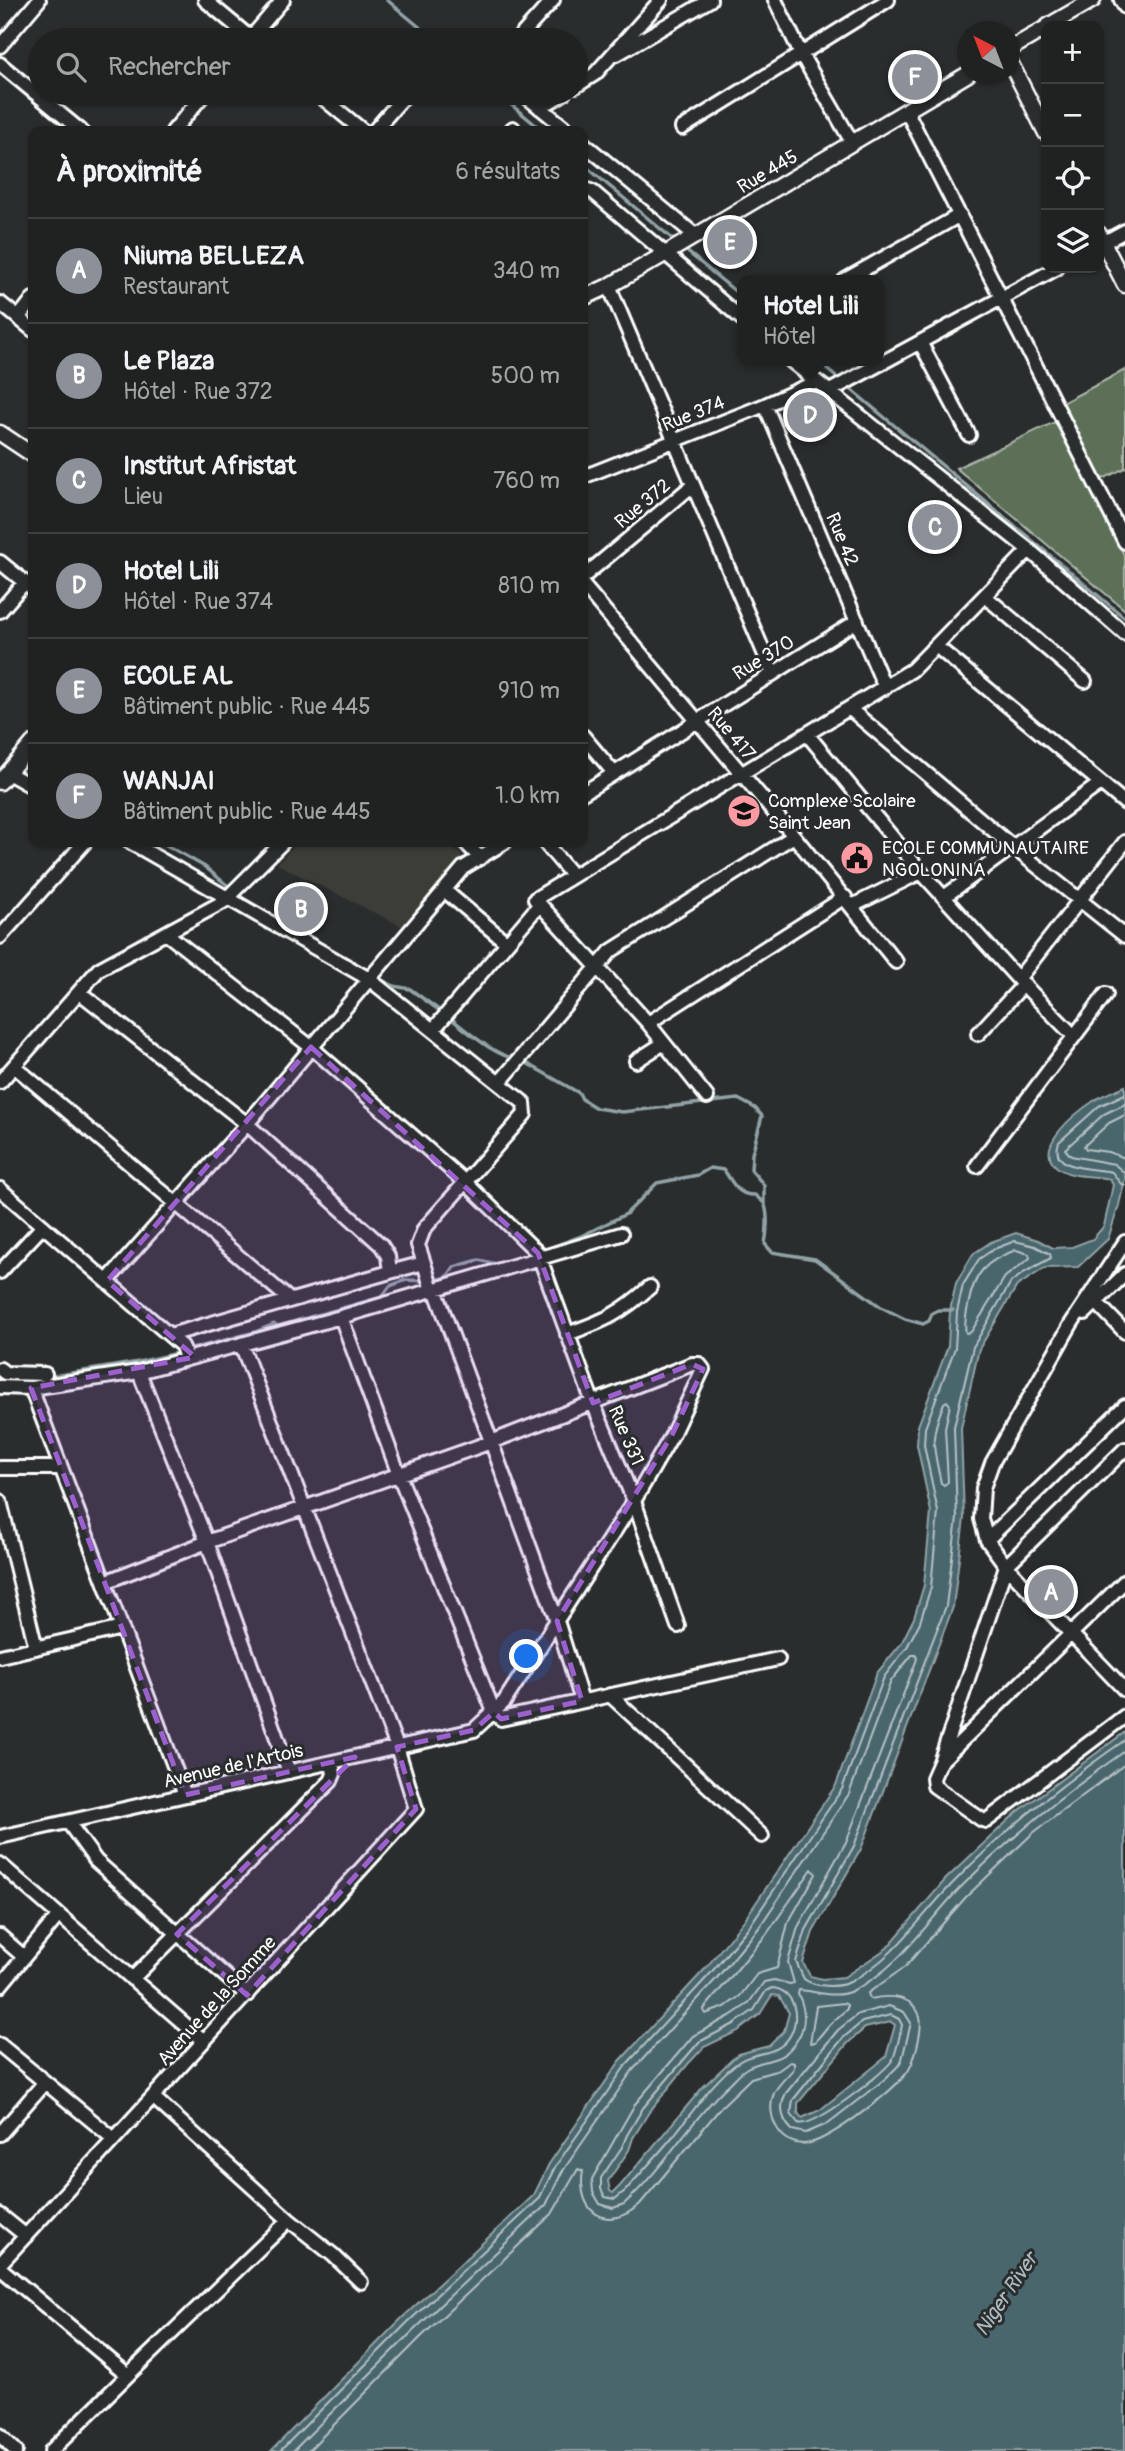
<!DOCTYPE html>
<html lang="fr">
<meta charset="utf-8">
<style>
body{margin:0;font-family:Pangolin,sans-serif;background:#2d2f2f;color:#f1f3f6}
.controls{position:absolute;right:21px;top:21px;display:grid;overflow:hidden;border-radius:14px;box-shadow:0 2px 5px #0004}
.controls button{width:63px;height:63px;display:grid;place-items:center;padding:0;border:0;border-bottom:2px solid #3d3f40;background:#202222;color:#f1f3f6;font:35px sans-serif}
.compass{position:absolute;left:957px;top:21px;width:63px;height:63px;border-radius:50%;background:#202222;box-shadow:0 2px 5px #0004;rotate:318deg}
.you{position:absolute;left:527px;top:1657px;width:24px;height:24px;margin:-18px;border:5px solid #fff;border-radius:50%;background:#1a73e8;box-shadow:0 0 0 10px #1a73e833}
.badge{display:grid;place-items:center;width:46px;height:46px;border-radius:50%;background:#8c9099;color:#fff;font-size:23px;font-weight:700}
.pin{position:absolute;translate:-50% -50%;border:4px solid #fff;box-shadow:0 2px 7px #0006}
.popup{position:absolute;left:737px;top:275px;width:147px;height:91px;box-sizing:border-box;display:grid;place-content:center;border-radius:14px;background:#202222;filter:drop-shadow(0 2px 5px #0005);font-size:23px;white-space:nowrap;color:#a2a4a5}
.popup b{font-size:26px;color:#f1f3f6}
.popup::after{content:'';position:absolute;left:50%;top:100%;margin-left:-14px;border:14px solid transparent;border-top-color:#202222}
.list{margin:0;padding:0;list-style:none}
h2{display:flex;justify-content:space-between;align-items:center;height:91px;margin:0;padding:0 28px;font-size:30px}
h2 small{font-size:23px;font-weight:400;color:#a2a4a5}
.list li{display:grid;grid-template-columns:46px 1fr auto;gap:21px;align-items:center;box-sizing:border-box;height:105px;padding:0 28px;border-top:2px solid #3d3f40}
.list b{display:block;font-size:26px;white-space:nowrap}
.list p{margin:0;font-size:23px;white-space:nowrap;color:#a2a4a5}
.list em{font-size:23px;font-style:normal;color:#a2a4a5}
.icon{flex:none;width:38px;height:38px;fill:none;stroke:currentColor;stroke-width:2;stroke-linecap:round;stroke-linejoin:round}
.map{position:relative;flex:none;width:1125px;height:2451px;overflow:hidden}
.search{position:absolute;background:#202222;box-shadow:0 2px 5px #0004;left:28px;top:28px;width:560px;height:77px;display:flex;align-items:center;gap:18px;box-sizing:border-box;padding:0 24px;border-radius:38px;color:#a2a4a5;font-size:26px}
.panel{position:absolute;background:#202222;box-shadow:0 2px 5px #0004;left:28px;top:126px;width:560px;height:721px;border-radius:14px}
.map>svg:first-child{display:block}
.built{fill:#3d3c38}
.green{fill:#5c6f59;stroke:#aeb7ac;stroke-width:2}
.water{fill:#49666d;stroke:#92a3a7;stroke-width:2;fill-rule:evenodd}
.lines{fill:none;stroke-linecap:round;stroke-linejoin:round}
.shore{stroke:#b6c2c5;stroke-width:2}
.stream{stroke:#92a3a7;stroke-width:3.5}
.minor-casing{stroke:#fff;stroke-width:18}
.tertiary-casing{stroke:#fff;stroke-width:19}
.minor{stroke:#2a2d2e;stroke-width:12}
.tertiary{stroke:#2a2d2e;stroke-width:14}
.marked{fill:#9c61cf;fill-opacity:0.2;stroke:#9c61cf;stroke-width:5;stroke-dasharray:14 9;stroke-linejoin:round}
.labels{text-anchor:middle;stroke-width:6;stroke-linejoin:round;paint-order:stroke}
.street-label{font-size:19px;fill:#fff;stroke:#2a2d2e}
.poi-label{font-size:19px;fill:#fff;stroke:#2a2d2e;text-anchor:start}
.water-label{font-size:21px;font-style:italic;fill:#adbabd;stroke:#2a2d2e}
</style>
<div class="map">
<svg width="1125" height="2451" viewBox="0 0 1125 2451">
<rect width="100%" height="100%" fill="#2a2d2e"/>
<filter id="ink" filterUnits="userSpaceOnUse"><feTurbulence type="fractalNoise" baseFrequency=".0143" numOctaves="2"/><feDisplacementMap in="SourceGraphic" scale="14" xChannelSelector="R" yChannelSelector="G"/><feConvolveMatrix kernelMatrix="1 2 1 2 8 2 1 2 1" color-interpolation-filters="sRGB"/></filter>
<g filter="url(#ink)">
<!-- built -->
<path class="built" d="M298,842H447L462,856L403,927L277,864Z"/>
<!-- green -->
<path class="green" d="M1125,370V468L1101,480L1062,403Z
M1059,420L1125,557V610L956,468Z"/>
<!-- water -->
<path class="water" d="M1125,1086V1179L1119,1205L1108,1239L1078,1267L1045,1268L1017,1286L979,1349L961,1428L964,1518L953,1607L861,1849L813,1932L803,1963L810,1976L822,1979L844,1977L887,1948L946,1879L1016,1813L1125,1732V2451H271L402,2318L534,2195L549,2164L620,2061L705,1969L745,1919L836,1785L877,1673L901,1644L914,1618L924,1585L931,1512L917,1445L918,1426L948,1346L950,1311L956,1283L973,1254L991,1242L1016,1233L1038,1240L1053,1248L1072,1247L1093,1239L1104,1226L1113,1185L1110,1179C1095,1175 1075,1178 1061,1170C1027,1150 1077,1112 1095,1100C1104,1094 1115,1091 1125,1086ZM772,1995L779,1996L789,2013L784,2031L769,2046L738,2054L703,2087L620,2186L613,2193L610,2191L608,2181L629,2150L633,2138L649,2112L688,2064L704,2047L738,2031L760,2014ZM891,2022L895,2025L886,2057L820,2110L802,2118L798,2113V2103L848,2043L865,2028Z"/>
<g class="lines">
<!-- shore -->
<path class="shore" d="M1125,1094L1099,1106L1059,1142C1048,1171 1095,1168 1112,1172L1121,1184L1125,1185
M1125,1104L1104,1114L1065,1149L1071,1156L1114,1164L1125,1173
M1125,1115L1109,1123L1084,1146L1086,1149L1108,1152L1125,1158
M1016,1250L1029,1254L1030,1258L1005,1277L971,1332L966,1333C964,1325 966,1315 968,1306C974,1273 985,1261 1016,1250Z
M947,1401L950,1405L945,1428L948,1482L944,1485L941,1483C933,1445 929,1439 944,1403Z
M812,1869L816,1874L788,1923L777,1968L757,1974L740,1996L725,2007L705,2014L704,2009L766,1935Z
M772,1988C794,1990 800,2015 791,2034C779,2057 757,2050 740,2061C714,2079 695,2109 675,2134C659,2153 642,2172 625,2191L615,2199L605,2197L601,2189V2178L622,2147L627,2135L643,2108L699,2042L734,2024L754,2010L766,1991Z
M844,2003L847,2005V2009L829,2025L815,2042L810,2043L816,2006Z
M889,2006L904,2012L911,2023L901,2063L885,2079L827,2124L806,2133L792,2130C781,2119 779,2107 786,2093L838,2030L858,2014Z
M891,2015L899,2019L902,2025C900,2034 896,2056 891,2062C880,2076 813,2129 798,2123L791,2114L793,2100L843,2038L862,2022Z
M280,2451L407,2323L539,2199L555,2167L626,2065L710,1974L751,1924L842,1789L884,1677L907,1647L920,1622L931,1587L938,1512L924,1445L925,1428L955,1348L957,1312L963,1285L979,1259L994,1249L1015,1241L1035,1246L1050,1254L1051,1258L1025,1272L1011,1282L973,1347L954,1427L957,1518L946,1606L854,1846L806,1930L796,1962L804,1979C814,1987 838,1988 850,1982C897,1956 917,1920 953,1883C1005,1829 1063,1783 1125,1740
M293,2451L414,2330L546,2205L562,2172L632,2071L716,1979L758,1929L849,1794L891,1681L912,1655H916L917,1659L846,1842L798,1927L788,1962L794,1983L790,1984L774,1980L764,1982L748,2004L730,2016L693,2036L635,2104L592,2179L593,2192L600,2204L613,2208L624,2204C663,2169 689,2122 727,2086C733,2081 740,2072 747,2068C767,2057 781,2065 797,2040C807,2025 805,2008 798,1994L799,1990C816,1991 835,1999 852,1991C899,1969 925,1924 960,1888C1011,1837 1066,1792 1125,1751
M308,2451L421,2337L552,2214L578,2169L583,2171C576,2212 607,2234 640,2204L723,2105L751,2078L779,2070L790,2062L794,2063V2068C788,2076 778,2084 774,2093C764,2116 782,2150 810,2143C834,2137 890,2093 906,2074C914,2065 923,2029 920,2017C913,1995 889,1995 870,1999L868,1993L905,1967L966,1897L1033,1833L1125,1764"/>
<!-- stream -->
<path class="stream" d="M387,0L435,40
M497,93L543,131
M583,164L675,241
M684,249L742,297
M817,361L1125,618
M23,763L33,769
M161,842L205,867L243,898L325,946
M376,977L394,986L410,989L443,1013
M449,1017C465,1029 497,1058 516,1058
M523,1061L579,1093L582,1099L596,1108L622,1112L738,1099L755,1108L762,1116L752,1154L751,1170L764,1185V1202
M541,1251L579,1237L626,1214L657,1183L698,1175L710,1168L724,1170C733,1183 738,1196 755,1195C756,1196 763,1202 764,1203C769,1213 767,1234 765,1244L772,1252L815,1259L881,1307L905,1319L923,1324L929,1321L932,1313L938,1310H953
M188,1350L255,1332L274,1324L278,1326L382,1297L390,1286L406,1280L433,1281L447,1277L454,1267L479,1260L496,1264L511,1260
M47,1377L139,1362L181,1352"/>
<defs>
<path id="minor" d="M205,0L253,40
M775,0L801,54L852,142
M1121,0L1125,7
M249,40L283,0
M517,40L553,0
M0,46L39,0
M617,54L710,0
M0,64L81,131
M576,86L595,74L661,0
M317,93L363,131
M522,93L569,131
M540,108L564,93
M906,110L1125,542
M682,128L888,0
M173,131L205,93
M374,131L407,93
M510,131L513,128
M583,143L696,236
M583,188L593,192L742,319
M1099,245L1125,231
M845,280L960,215
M609,286L773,674
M0,303L33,330
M18,318L33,299
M920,342L969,435
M791,361L1029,550L1125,634
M828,392L1057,268
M765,405L885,688
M583,477L765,405L816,382
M0,562L33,589
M583,577L693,485
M583,585L794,836L896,962
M986,597L1085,681
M0,611L25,582
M936,646L1125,803
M850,709L1013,847L1125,936
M807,734L921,872L1018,979L1074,1036
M583,736L614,773
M8,773L33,787
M583,793L857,621
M130,842L369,979L524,1103L525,1114L424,1229L418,1245L424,1263L390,1272
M465,842L480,858
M544,842L573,876
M444,890L507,943
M944,897L1101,783
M852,906L921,872
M167,934L311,1047L465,1182L538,1253L593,1403L634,1501L678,1626
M0,937L85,842
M1018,979L1125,842
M79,992L247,1124L381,1245L388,1256L390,1272L170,1335
M648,1023L845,897
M433,1030L540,904
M978,1034L1024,984
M636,1061L664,1043
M14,1066L290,1300
M0,1082L99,969L223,902L283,842
M500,1082L611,951L794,836
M707,1097L648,1023L535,899L912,670L1029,550
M977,1166L1106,994
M0,1189L182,1346L186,1359
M1125,1242L1071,1324L992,1463L983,1488L981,1519L987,1540L1006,1566L1125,1690
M424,1263L432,1290
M0,1272L43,1226
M107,1281L247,1124L463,868L505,842
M435,1289L557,1621L582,1701
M1096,1302L1125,1332
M1085,1313L1125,1274
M341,1317L399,1475L494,1712L501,1719L778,1659
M567,1334C604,1321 620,1314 650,1287
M0,1369L5,1373L45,1374
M0,1387L31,1388L139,1372
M31,1388L185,1795
M1125,1449L1006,1566L940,1762L1125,1581
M0,1468H61
M0,1501L36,1648
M987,1540L1125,1406
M0,1656L122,1628
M610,1695L762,1836
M940,1762L933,1778L934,1786L982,1820L986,1821L1125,1716
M289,1772L207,1542L139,1372L341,1317L621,1234
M68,1822L96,1861L247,1995
M0,1837L474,1730L504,1702L634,1501L672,1435L703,1369L699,1364H692L491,1442L207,1542L105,1582
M0,1864L204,2041
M0,1936L24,1957
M132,1979L331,1781L334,1774L332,1762
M0,1986L59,1915
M0,2045L114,2139
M153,2097L289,2220L333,2255L361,2282
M0,2134L45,2082
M0,2215L26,2236
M0,2264L416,1809L397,1747L241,1344
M0,2268L128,2375L289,2220
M0,2435L16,2451
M51,2451L128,2375"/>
<path id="tertiary" d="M1048,26L1093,0
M1010,49L1046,28
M1010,62L1046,133
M1099,234L1125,285
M583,298L609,286L665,254L968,74
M0,433L33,455
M0,782L33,743"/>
</defs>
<!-- minor casing -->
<use href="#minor" class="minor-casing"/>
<!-- tertiary casing -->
<use href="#tertiary" class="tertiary-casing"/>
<!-- minor -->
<use href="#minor" class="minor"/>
<!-- tertiary -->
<use href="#tertiary" class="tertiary"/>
</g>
</g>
<!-- marked area -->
<path class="marked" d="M311,1047L538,1253L593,1403L692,1364L703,1369L672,1435L557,1621L582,1701L501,1719L494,1712L474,1730L397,1747L416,1809L247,1995L177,1934L355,1757L185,1795L31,1388L195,1357L107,1281Z"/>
<!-- icons -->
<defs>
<symbol id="school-disc" viewBox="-11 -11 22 22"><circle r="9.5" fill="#ff9aa2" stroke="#2a2d2e"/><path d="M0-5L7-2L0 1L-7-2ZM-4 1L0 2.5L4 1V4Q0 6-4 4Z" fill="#111"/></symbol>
<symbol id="civic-disc" viewBox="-11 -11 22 22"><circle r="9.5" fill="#ff9aa2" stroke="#2a2d2e"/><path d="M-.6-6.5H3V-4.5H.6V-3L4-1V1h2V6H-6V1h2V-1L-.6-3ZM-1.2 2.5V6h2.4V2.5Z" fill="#111"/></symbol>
</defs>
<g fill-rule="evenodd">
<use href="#school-disc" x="725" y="792" width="38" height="38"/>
<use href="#civic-disc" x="838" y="839" width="38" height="38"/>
</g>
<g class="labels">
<!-- street labels -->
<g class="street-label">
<text transform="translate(767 171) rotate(-31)" y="7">Rue 445</text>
<text transform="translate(693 413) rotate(-22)" y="7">Rue 374</text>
<text transform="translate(642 503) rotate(-40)" y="7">Rue 372</text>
<text transform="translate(843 539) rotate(67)" y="7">Rue 42</text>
<text transform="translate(763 657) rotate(-32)" y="7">Rue 370</text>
<text transform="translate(732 733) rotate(50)" y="7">Rue 417</text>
<text transform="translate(627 1435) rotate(67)" y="7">Rue 331</text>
<text transform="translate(233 1765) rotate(-13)" y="7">Avenue de l'Artois</text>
<text transform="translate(216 2000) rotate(-48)" y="7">Avenue de la Somme</text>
</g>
<!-- poi labels -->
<g class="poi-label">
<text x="768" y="807">Complexe Scolaire<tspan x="768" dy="22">Saint Jean</tspan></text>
<text x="882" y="854">ECOLE COMMUNAUTAIRE<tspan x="882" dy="22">NGOLONINA</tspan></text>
</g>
<!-- water labels -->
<g class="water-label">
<text transform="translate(1006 2294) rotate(-56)" y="7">Niger River</text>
</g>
</g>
</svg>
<div class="controls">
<button>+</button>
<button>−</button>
<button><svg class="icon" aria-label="locate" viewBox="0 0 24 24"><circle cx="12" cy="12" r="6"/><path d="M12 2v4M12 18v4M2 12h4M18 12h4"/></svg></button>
<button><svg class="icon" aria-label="layers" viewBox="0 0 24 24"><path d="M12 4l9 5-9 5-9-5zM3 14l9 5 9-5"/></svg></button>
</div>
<svg class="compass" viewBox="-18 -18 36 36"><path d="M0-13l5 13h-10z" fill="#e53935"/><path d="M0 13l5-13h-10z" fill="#a2a4a5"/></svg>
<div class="you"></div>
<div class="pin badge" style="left:1051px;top:1592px">A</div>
<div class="pin badge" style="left:301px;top:909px">B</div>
<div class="pin badge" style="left:935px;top:527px">C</div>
<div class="pin badge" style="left:810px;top:415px">D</div>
<div class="popup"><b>Hotel Lili</b>Hôtel</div>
<div class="pin badge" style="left:730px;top:242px">E</div>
<div class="pin badge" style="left:915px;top:77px">F</div>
<div class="search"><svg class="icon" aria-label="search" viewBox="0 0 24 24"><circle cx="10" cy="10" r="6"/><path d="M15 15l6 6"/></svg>Rechercher</div>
<section class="panel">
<h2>À proximité<small>6 résultats</small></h2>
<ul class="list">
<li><span class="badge">A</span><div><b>Niuma BELLEZA</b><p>Restaurant</p></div><em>340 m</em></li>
<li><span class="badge">B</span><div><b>Le Plaza</b><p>Hôtel · Rue 372</p></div><em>500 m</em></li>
<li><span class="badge">C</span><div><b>Institut Afristat</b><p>Lieu</p></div><em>760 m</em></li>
<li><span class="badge">D</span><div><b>Hotel Lili</b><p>Hôtel · Rue 374</p></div><em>810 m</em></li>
<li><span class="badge">E</span><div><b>ECOLE AL</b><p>Bâtiment public · Rue 445</p></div><em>910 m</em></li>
<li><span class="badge">F</span><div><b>WANJAI</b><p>Bâtiment public · Rue 445</p></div><em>1.0 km</em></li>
</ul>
</section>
</div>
